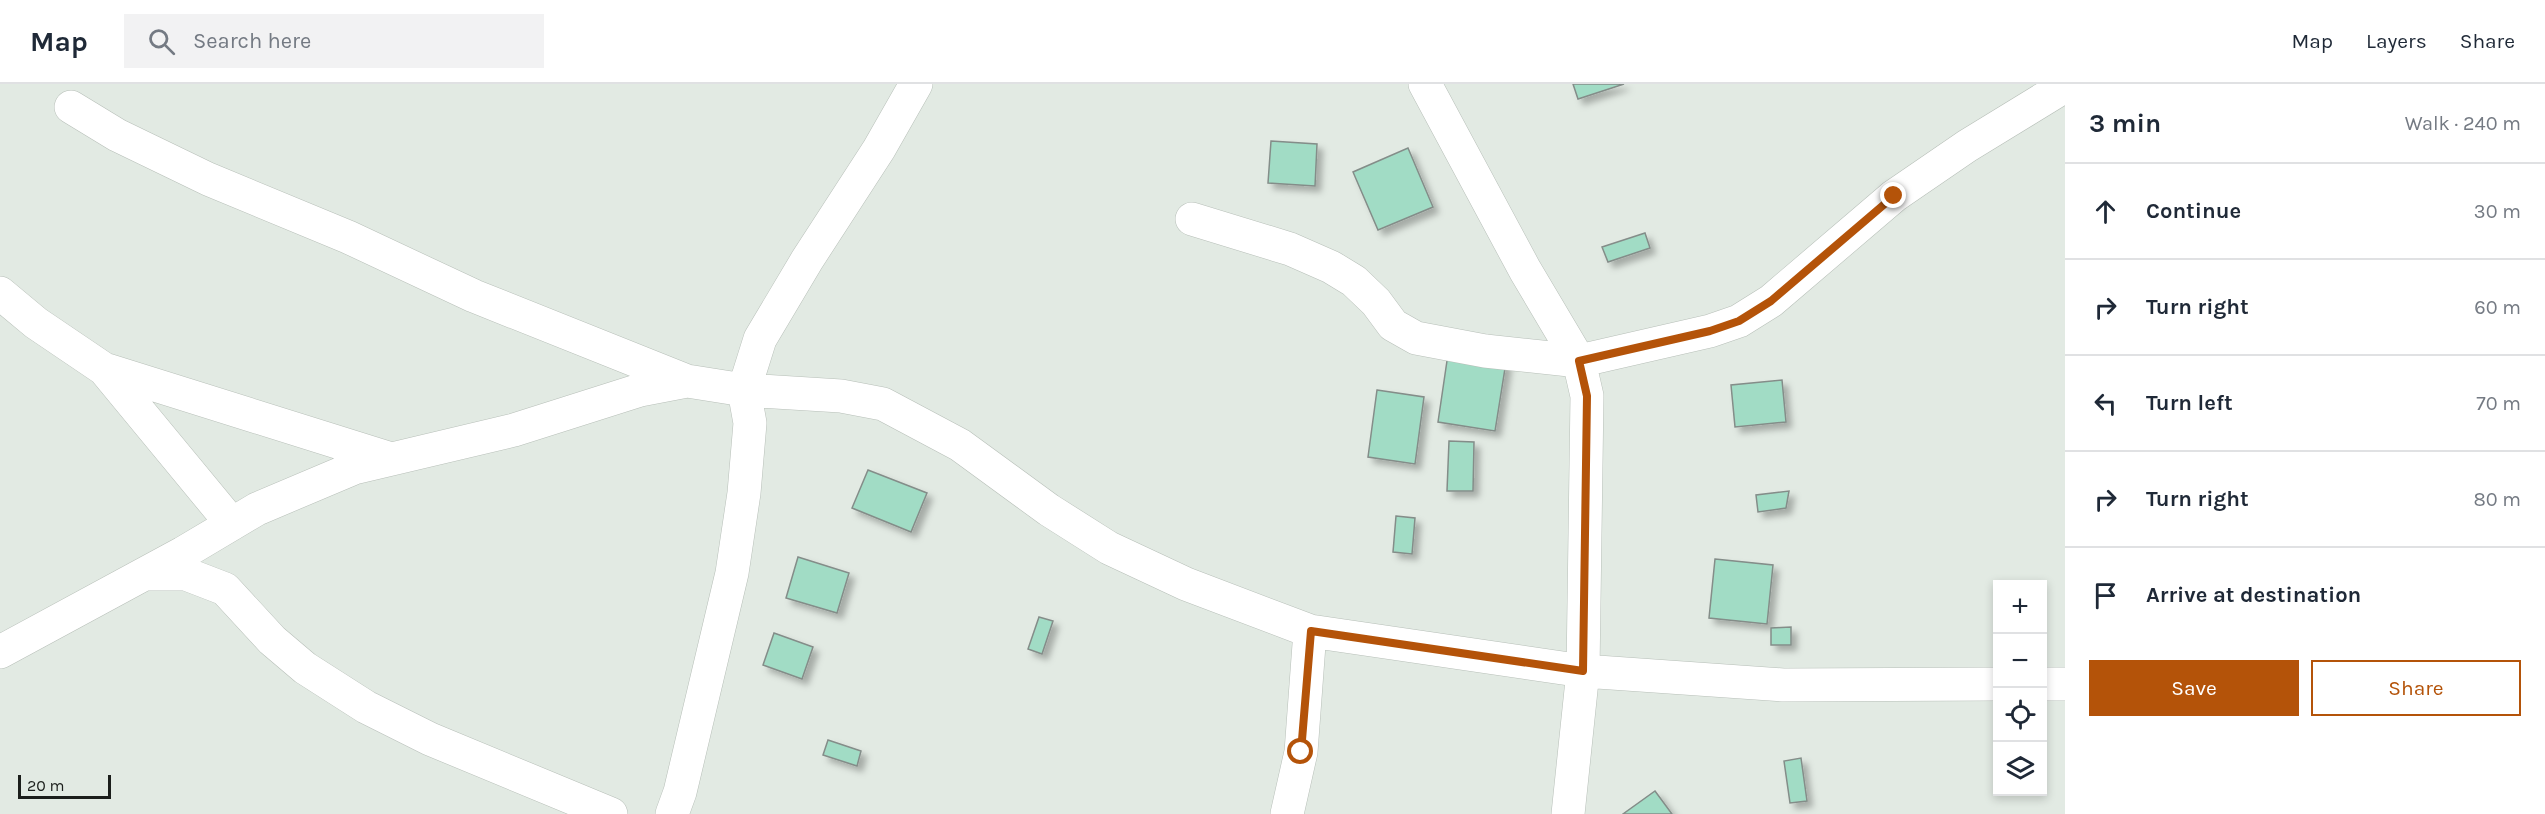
<!DOCTYPE html>
<meta charset="utf-8">
<style>
body{margin:0;font-family:Karla,sans-serif;background:#f2f2f3;color:#1f2937}
.controls{position:absolute;right:18px;bottom:18px;display:grid;overflow:hidden;border-radius:0px;box-shadow:0 3px 9px #0003}
.controls button{width:54px;height:54px;display:grid;place-items:center;padding:0;border:0;border-bottom:2px solid #e0e1e3;background:#fff;color:#1f2937;font:30px sans-serif}
.scale{position:absolute;left:18px;bottom:15px;width:93px;box-sizing:border-box;padding-left:6px;border:3px solid #1b1e1b;border-top:0;font-size:16px;line-height:21px;white-space:nowrap;color:#1b1e1b;-webkit-text-stroke:4px #e2eae3;paint-order:stroke}
.stop{position:absolute;width:18px;height:18px;margin:-14px;border:4px solid #b45309;border-radius:50%;background:#fff}
.stop.end{background:#b45309;border-color:#fff;box-shadow:0 2px 6px #0008}
.list{margin:0;padding:0;list-style:none}
h2{display:flex;justify-content:space-between;align-items:center;height:78px;margin:0;padding:0 24px;font-size:26px}
h2 small{font-size:20px;font-weight:400;color:#747a83}
.list li{display:grid;grid-template-columns:39px 1fr auto;gap:18px;align-items:center;box-sizing:border-box;height:96px;padding:0 24px;border-top:2px solid #e0e1e3}
.list b{display:block;font-size:22px;white-space:nowrap}
.list em{font-size:20px;font-style:normal;color:#747a83}
.actions{display:flex;gap:12px;padding:18px 24px}
.actions a{flex:1;padding:14px 0;border:2px solid #b45309;border-radius:0px;text-align:center;font-size:21px;color:#b45309}
.actions .main{background:#b45309;color:#fff}
.icon{flex:none;width:33px;height:33px;fill:none;stroke:currentColor;stroke-width:2;stroke-linecap:round;stroke-linejoin:round}
.map{position:relative;flex:none;width:2065px;height:730px;overflow:hidden}
header{display:flex;align-items:center;gap:36px;box-sizing:border-box;height:84px;padding:0 30px;background:#fff;border-bottom:2px solid #e0e1e3}
header strong{font-size:28px}
nav{display:flex;gap:33px;margin-inline-start:auto;font-size:21px}
.search{width:420px;height:54px;background:#f2f2f3;display:flex;align-items:center;gap:15px;box-sizing:border-box;padding:0 21px;border-radius:0px;color:#747a83;font-size:22px}
main{display:flex}
aside{flex:1;background:#fff}
.map>svg:first-child{display:block}
.building{fill:#a1dcc5;stroke:#848d89;stroke-width:1.5;filter:url(#shadow)}
.lines{fill:none;stroke-linecap:round;stroke-linejoin:round}
.street-casing{stroke:#b7bfb8;stroke-width:34}
.street{stroke:#fff;stroke-width:33}
.route{stroke:#b45309;stroke-width:8}
</style>
<header>
<strong>Map</strong>
<div class="search"><svg class="icon" aria-label="search" viewBox="0 0 24 24"><circle cx="10" cy="10" r="6"/><path d="M15 15l6 6"/></svg>Search here</div>
<nav><a>Map</a><a>Layers</a><a>Share</a></nav>
</header>
<main>
<div class="map">
<svg width="2065" height="730" viewBox="0 0 2065 730">
<defs>
<filter id="shadow"><feDropShadow dx="5.5" dy="5.5" stdDeviation="3" flood-color="#0004"/></filter>
</defs>
<rect width="100%" height="100%" fill="#e2eae3"/>
<!-- building -->
<path class="building" d="M1573,0H1624L1578,15Z
M1271,57L1317,60L1315,102L1268,99Z
M1408,64L1433,123L1378,146L1353,88Z
M1645,149L1650,164L1608,178L1602,163Z
M1448,270L1506,278L1495,347L1438,338Z
M1782,296L1786,338L1735,343L1731,301Z
M1377,306L1424,313L1415,380L1368,373Z
M1449,357L1474,358L1473,407H1447Z
M868,386L927,409L911,448L852,424Z
M1789,407L1786,424L1758,428L1756,411Z
M1396,432L1415,434L1412,470L1393,468Z
M798,473L849,489L837,529L786,514Z
M1715,475L1773,481L1767,540L1709,534Z
M1039,533L1053,537L1042,570L1028,565Z
M1791,543V561H1771V544Z
M774,549L813,563L802,595L763,581Z
M828,656L861,667L857,682L823,671Z
M1801,674L1807,717L1790,719L1784,677Z
M1655,707L1672,730H1623Z"/>
<g class="lines">
<defs>
<path id="street" d="M1425,0L1525,186L1579,277L1587,312L1583,587L1568,730
M71,23L117,51L208,95L348,153L474,212L687,297
M1192,135L1290,165L1331,183L1354,197L1376,218L1393,241L1416,254L1485,267L1579,277L1710,247L1739,237L1771,217L1894,112L1967,62L2065,2
M0,209L36,239L104,285L388,374
M104,285L232,440
M147,490H186L225,505L272,556L305,584L366,623L430,655L611,730
M0,568L183,469L257,425L354,384L514,346L640,306L687,297L744,306L841,312L883,320L960,361L1049,426L1109,464L1186,500L1310,547L1583,587L1783,601L1998,600
M2042,600H2065
M672,730L680,708L732,489L744,409L750,339L744,306L760,255L807,176L879,65L916,0
M1287,730L1301,668L1310,547"/>
</defs>
<!-- street casing -->
<use href="#street" class="street-casing"/>
<!-- street -->
<use href="#street" class="street"/>
</g>
<g class="lines">
<!-- route -->
<path class="route" d="M1301,668L1311,547L1583,587L1587,312L1579,277L1710,247L1739,237L1771,217L1894,112"/>
</g>
</svg>
<div class="controls">
<button>+</button>
<button>−</button>
<button><svg class="icon" aria-label="locate" viewBox="0 0 24 24"><circle cx="12" cy="12" r="6"/><path d="M12 2v4M12 18v4M2 12h4M18 12h4"/></svg></button>
<button><svg class="icon" aria-label="layers" viewBox="0 0 24 24"><path d="M12 4l9 5-9 5-9-5zM3 14l9 5 9-5"/></svg></button>
</div>
<div class="scale">20 m</div>
<div class="stop" style="left:1301px;top:668px"></div>
<div class="stop end" style="left:1894px;top:112px"></div>
</div>
<aside>
<h2>3 min<small>Walk · 240 m</small></h2>
<ul class="list">
<li><svg class="icon" aria-label="ahead" viewBox="0 0 24 24"><path d="M12 20V5M6 11l6-6 6 6"/></svg><div><b>Continue</b></div><em>30 m</em></li>
<li><svg class="icon" aria-label="right" viewBox="0 0 24 24"><path d="M7 20v-9h11M14 6l5 5-5 5"/></svg><div><b>Turn right</b></div><em>60 m</em></li>
<li><svg class="icon" aria-label="left" viewBox="0 0 24 24"><path d="M17 20v-9H6M10 6l-5 5 5 5"/></svg><div><b>Turn left</b></div><em>70 m</em></li>
<li><svg class="icon" aria-label="right" viewBox="0 0 24 24"><path d="M7 20v-9h11M14 6l5 5-5 5"/></svg><div><b>Turn right</b></div><em>80 m</em></li>
<li><svg class="icon" aria-label="arrive" viewBox="0 0 24 24"><path d="M6 21V4h12l-3 4 3 4H6"/></svg><div><b>Arrive at destination</b></div></li>
</ul>
<div class="actions"><a class="main">Save</a><a>Share</a></div>
</aside>
</main>
